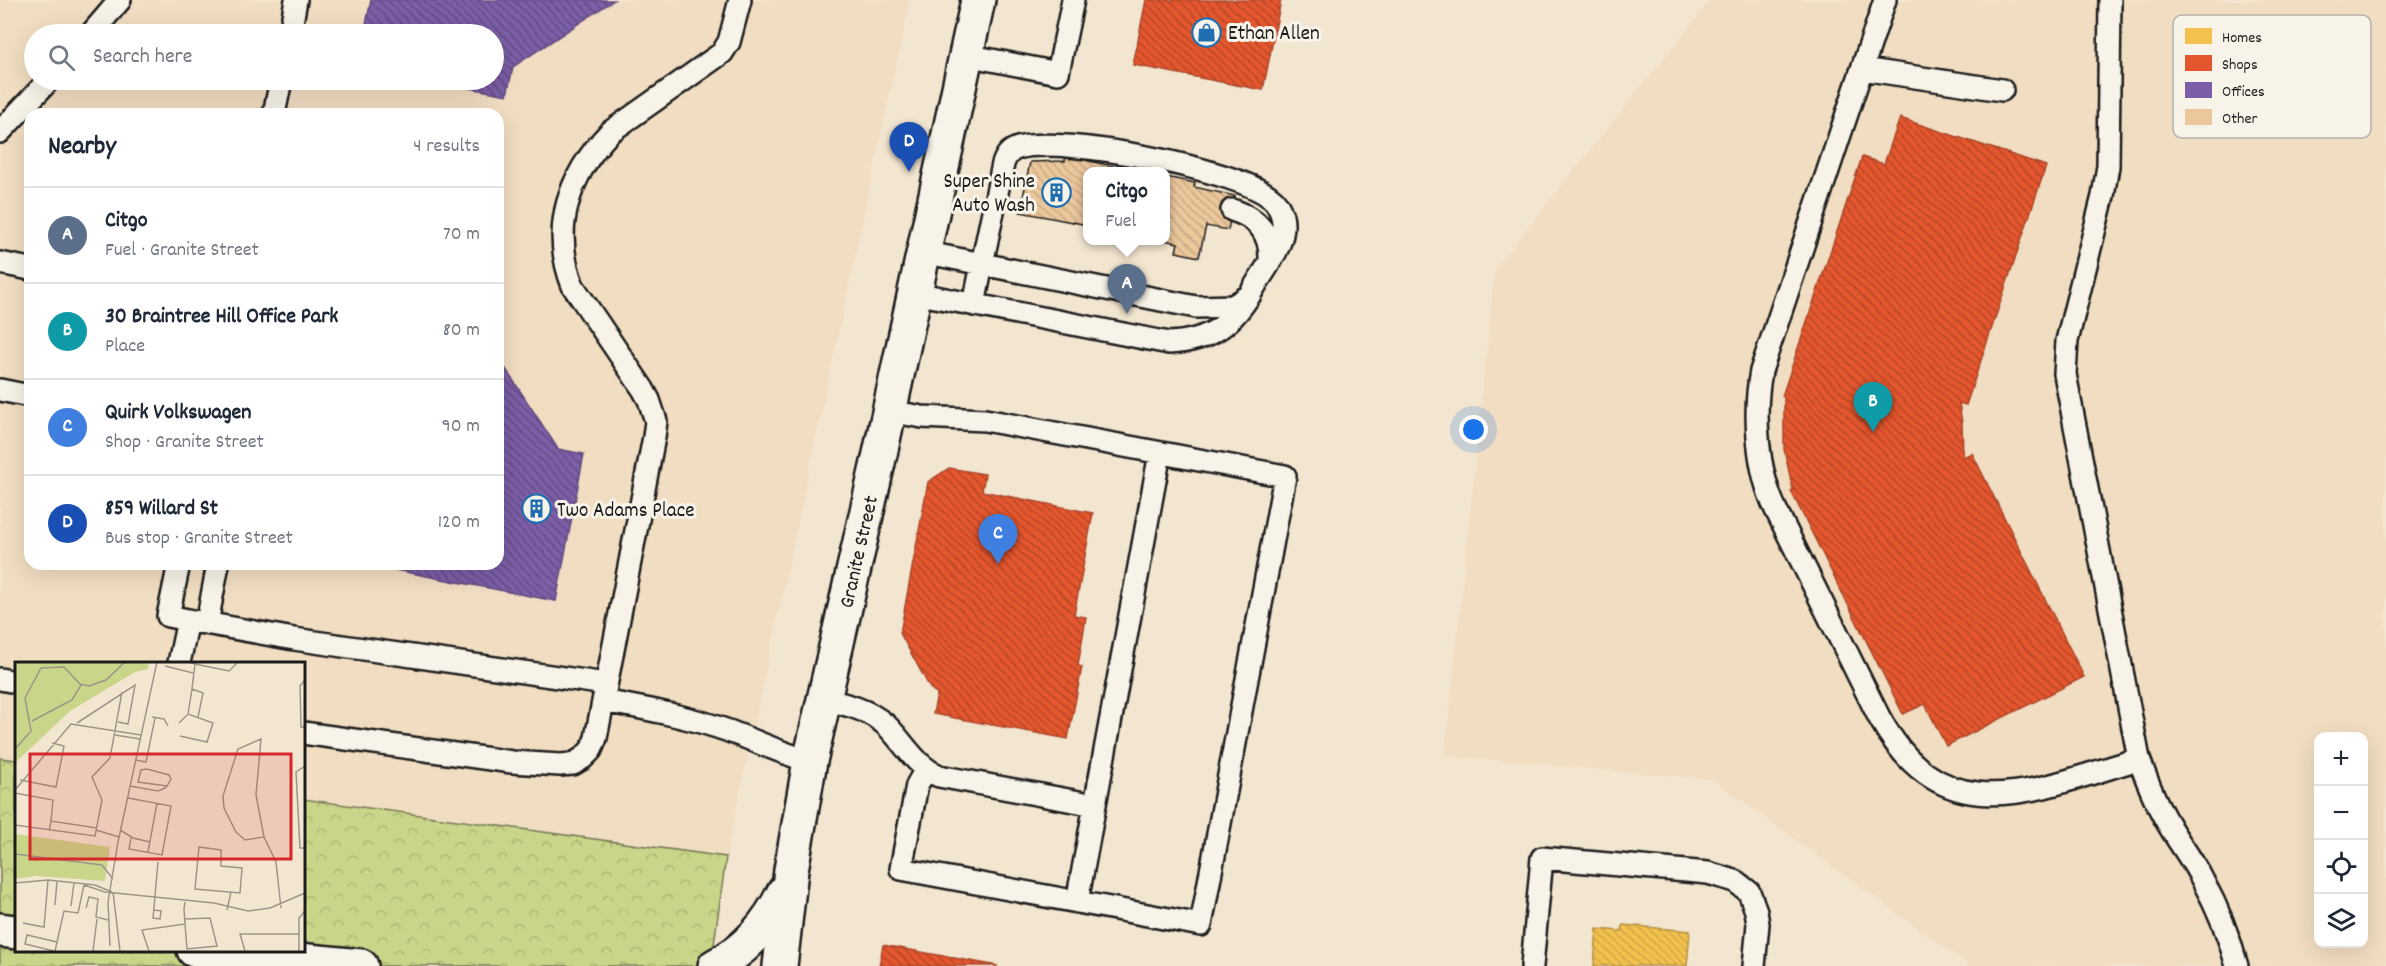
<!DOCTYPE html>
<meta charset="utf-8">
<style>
body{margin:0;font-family:Dekko,sans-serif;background:#f2f2f3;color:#1f2937}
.controls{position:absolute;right:18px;bottom:18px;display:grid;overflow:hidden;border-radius:12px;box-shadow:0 6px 24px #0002}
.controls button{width:54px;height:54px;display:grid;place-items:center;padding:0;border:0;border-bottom:2px solid #e0e1e3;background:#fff;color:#1f2937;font:30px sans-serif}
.you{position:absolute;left:1474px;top:430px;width:21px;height:21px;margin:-15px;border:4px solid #fff;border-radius:50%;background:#1a73e8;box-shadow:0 0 0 9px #1a73e833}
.badge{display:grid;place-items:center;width:39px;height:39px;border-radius:50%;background:#1f6fb2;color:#fff;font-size:20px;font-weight:700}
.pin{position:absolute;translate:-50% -50px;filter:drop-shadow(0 2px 3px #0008)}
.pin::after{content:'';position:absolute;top:32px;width:21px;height:18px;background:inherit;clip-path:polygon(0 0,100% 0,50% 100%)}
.popup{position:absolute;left:1083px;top:167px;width:87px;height:78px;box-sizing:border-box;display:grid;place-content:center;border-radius:12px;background:#fff;filter:drop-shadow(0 2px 4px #0005);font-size:20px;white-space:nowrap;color:#747a83}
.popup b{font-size:22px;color:#1f2937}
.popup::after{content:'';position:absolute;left:50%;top:100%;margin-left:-12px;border:12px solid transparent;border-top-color:#fff}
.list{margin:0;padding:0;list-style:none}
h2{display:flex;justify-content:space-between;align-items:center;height:78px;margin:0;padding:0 24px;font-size:26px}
h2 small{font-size:20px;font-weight:400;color:#747a83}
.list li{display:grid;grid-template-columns:39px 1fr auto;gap:18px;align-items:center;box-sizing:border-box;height:96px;padding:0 24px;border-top:2px solid #e0e1e3}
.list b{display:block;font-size:22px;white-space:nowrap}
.list p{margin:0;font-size:20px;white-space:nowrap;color:#747a83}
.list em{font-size:20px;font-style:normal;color:#747a83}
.icon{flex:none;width:33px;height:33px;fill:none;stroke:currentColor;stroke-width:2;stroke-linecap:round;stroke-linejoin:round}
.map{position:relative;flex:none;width:2386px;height:966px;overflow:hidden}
.search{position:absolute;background:#fff;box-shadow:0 6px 24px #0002;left:24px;top:24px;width:480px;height:66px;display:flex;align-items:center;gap:15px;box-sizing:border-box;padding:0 21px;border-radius:33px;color:#747a83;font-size:22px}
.panel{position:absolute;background:#fff;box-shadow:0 6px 24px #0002;left:24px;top:108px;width:480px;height:462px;border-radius:18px}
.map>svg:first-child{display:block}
.built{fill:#f1ddc1;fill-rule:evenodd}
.forest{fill:url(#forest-crowns);stroke:#727852;stroke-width:1.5}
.homes{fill:url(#homes-back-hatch);stroke:#b2903f;stroke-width:1.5}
.shops{fill:url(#shops-back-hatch);stroke:#a84529;stroke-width:1.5}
.offices{fill:url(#offices-back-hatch);stroke:#5e4a7d;stroke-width:1.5}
.building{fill:url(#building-back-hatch);stroke:#1c1c1c;stroke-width:1.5}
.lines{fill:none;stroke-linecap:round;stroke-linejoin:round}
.lane-casing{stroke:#1c1c1c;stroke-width:26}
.secondary-casing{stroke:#1c1c1c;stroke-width:38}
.lane{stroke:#f7f3e8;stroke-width:21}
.secondary{stroke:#f7f3e8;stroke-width:33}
.labels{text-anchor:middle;stroke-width:6;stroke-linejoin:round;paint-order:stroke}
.poi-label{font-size:21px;fill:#1c1c1c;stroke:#f7f3e8;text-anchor:start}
.street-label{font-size:21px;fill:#1c1c1c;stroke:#f7f3e8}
.inset-road{fill:none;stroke:#9d9589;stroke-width:1.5}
.view{fill:#d62828;fill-opacity:0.15;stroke:#d62828;stroke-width:3}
.inset-edge{fill:none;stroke:#1c1c1c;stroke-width:3}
.key{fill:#f7f3e8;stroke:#b5b2ab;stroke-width:1.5}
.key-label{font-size:16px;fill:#1c1c1c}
</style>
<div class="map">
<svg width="2386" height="966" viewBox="0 0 2386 966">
<defs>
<pattern id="forest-crowns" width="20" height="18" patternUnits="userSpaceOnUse" patternTransform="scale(1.5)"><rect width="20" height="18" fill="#c9d588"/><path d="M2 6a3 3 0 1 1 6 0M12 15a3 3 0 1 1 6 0" fill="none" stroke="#acb675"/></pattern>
<pattern id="homes-back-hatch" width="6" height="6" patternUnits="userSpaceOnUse" patternTransform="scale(1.5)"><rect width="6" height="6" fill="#f2c14e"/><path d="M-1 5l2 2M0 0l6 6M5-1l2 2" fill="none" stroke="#cfa544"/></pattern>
<pattern id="shops-back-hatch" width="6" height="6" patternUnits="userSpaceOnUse" patternTransform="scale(1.5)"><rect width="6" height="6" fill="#e4572e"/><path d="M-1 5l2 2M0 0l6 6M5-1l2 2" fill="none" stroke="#b84726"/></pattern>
<pattern id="offices-back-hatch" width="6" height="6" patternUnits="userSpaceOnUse" patternTransform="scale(1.5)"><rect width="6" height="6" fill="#7b5ea7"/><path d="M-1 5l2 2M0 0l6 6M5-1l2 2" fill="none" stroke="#644d87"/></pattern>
<pattern id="building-back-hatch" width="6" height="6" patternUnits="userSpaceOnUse" patternTransform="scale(1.5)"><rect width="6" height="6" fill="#ebc79c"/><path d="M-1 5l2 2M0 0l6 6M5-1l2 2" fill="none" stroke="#c9aa86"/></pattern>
</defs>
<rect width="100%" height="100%" fill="#f3e6d1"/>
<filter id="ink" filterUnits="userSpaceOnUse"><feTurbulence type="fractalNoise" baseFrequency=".0167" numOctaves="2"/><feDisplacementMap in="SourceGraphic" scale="12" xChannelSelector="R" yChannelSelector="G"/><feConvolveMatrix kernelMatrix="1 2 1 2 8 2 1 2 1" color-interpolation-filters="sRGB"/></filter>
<g filter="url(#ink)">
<!-- built -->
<path class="built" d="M0,0H910L726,857L303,799V663H16V760L0,758ZM34,34H494V80H34ZM30,114H498V564H30Z
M1711,0H2386V966H1970L1712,779L1445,756L1495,269ZM2318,736H2364V944H2318Z"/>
<!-- forest -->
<path class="forest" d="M0,758L16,760V950H303V799L726,857L711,966H0Z"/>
<!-- homes -->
<path class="homes" d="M1623,925L1690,931L1687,966H1594L1597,929L1622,931Z"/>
<!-- shops -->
<path class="shops" d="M1146,0H1281L1263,90L1133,65Z
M1900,118L2046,166L1966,405L1959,403L1962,423L1963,457L1972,453L2084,677L1946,746L1925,704L1903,714L1791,491L1793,490L1784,449V397L1782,396L1862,157L1884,164Z
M949,468L985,474L982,491L1093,513L1074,615L1086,617L1078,666L1082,667L1068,739L933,714L937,694L930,688L900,633L928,482Z
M883,945L998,966H879Z"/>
<!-- offices -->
<path class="offices" d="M371,0H614L513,67L507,95L426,80H494V34H364Z
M498,357L558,449L584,454L556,601L364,564H498Z"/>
<!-- building -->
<path class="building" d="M1066,156L1140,172H1088V225L1020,212L1030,162L1065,161Z
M1166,177L1195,183L1194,187L1235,196L1228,230L1206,226L1199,257L1176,252L1178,243L1164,240H1166Z"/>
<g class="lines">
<defs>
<path id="lane" d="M1885,0L1761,371C1753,414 1757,471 1776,510L1879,717C1944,836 2035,789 2139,759L2065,374L2067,341L2103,196L2108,166L2110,0
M91,34L120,0
M290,34L296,0
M966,55L1058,73L1073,0
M1862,69L2002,90
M274,114L281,80
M0,132L49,80
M1232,210C1258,218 1271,233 1270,261
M923,252L982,264L974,305
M0,263L30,269
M915,293L1169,343C1212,341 1234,323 1255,286C1267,266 1288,241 1282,216C1280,209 1276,201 1270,197C1235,169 1061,135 1018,148C1009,151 1006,156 1003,164L982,264L1196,307L1233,306L1250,295
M0,390L30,396
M889,411L922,417L985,420L1285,476L1201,925L901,869L917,785L926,769
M179,564L168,616L188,620
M207,623L218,564
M179,663L188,620L294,639L606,684
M0,679L16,682
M822,699C845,704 868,709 886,725C904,742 915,766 939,776L1095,805
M603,701C642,708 680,715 717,727C749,737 778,753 810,761
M303,733L512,762L560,765L573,764L583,758L591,750L596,738L654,437L656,421L649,400L643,389L573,286C550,228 569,175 610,132L722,53L729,42L740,0
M2139,759C2147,781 2155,802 2167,822C2178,842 2193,860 2203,881C2218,908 2229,936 2237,966
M1077,902L1160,453
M1532,966L1542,858L1708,873L1735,881L1749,892L1756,911L1758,924L1754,966"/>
<g id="secondary">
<path d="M0,930L16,932"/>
<path d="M194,950L361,966"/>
<path d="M715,966C746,950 769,923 784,892"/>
<path id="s1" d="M780,966L791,870L810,761L880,454L978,0"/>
</g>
</defs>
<!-- lane casing -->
<use href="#lane" class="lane-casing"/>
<!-- secondary casing -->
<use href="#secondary" class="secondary-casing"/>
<!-- lane -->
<use href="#lane" class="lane"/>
<!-- secondary -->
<use href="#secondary" class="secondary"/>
</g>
</g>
<!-- icons -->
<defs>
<symbol id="shop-ring" viewBox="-11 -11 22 22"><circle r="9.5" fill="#f7f3e8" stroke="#1f6fb2" stroke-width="1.5"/><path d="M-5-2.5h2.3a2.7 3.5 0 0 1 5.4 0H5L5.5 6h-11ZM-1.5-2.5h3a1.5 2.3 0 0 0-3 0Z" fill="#1f6fb2"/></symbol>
<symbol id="building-ring" viewBox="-11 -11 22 22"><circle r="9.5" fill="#f7f3e8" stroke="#1f6fb2" stroke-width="1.5"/><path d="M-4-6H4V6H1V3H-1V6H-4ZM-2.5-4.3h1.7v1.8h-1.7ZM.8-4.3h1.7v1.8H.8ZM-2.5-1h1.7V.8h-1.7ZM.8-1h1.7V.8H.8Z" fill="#1f6fb2"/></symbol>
</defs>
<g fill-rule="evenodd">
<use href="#shop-ring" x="1190" y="16" width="33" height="33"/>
<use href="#building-ring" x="1040" y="176" width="33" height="33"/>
<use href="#building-ring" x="520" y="492" width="33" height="33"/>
</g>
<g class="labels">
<!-- poi labels -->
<g class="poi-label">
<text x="1228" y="39">Ethan Allen</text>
<text x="1035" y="187" text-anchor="end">Super Shine<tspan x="1035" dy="24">Auto Wash</tspan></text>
<text x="557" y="516">Two Adams Place</text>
</g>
<!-- street labels -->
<g class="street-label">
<text dy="7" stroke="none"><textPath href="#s1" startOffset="422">Granite Street</textPath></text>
</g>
</g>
<!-- overview -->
<g transform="translate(15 662)">
<rect width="290" height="290" fill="#f3e6d1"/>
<path d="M0,172L95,185L90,219L21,214L0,217Z" fill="#c9d588"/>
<path d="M0,0H134L133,7L120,10L55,49L0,101Z" fill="#c9d588"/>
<path class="inset-road" d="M173,0L180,2L177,27L188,31L183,55M180,2L214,9L223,0M150,4L178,11M290,18L285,24L286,65H290M173,52L177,27M137,55L149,57L153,64M17,59L57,38L66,23M62,61L120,23L113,62L103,60M164,61L173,52L198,61L192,80L165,74M100,73L125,77M246,77L241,133L249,175L230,178L221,170L209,146L208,134L223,87ZM0,87L16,69L10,36L26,6L49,5L65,22L74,24L91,18L110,0M121,98L131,100L140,56M290,104L281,110L285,186H290M5,118L41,125L49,84L37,81M115,124L143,129L150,126L152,124L156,117L154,113L132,107L126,108L123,120L152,124M0,128L56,62L126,73M0,131L38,138L36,159M113,136L156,144L147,193L114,187L116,176M0,163L80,174L87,138L77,115L95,96L107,30M81,168L104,175M105,168L118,176L135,180M34,169L36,159L82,166M249,175L261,200L266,246M184,185L206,188V204L227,206L225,231L180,227ZM133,190L142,141M0,192L87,203L98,217M0,221L33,218L80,223L97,230M69,223L90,230L199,241L233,249L255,246L290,231M98,230L105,289M170,240L169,247L170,262L172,287L202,284L195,256L170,257M40,243L42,219M56,244L59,221M71,246L74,235L83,237L81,255L93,258M139,248L146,249L145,257L138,256L143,200M212,248L216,230M8,261L29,265L33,218M95,284L93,240L103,180L142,0M39,289L10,282L12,273L42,280M40,289L49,249L63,251L69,223M78,289L82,257M134,289L127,268L170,262M230,289L225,272H284M284,289V256L290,249"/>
<path class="view" d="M15,92H276V197H15Z"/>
<rect width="290" height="290" class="inset-edge"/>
</g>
<!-- legend -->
<rect x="2173" y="15" width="198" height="123" rx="9" class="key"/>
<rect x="2185" y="28" width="27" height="16" fill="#f2c14e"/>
<rect x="2185" y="55" width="27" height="16" fill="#e4572e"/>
<rect x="2185" y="82" width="27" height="16" fill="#7b5ea7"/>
<rect x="2185" y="109" width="27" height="16" fill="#ebc79c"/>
<g class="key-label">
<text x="2222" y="42">Homes</text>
<text x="2222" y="69">Shops</text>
<text x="2222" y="96">Offices</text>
<text x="2222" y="123">Other</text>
</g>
</svg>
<div class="controls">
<button>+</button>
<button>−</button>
<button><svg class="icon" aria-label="locate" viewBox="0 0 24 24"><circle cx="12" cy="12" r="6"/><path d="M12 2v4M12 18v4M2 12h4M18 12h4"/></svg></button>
<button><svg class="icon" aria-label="layers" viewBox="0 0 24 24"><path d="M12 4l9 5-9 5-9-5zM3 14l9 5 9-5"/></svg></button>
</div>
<div class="you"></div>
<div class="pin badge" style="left:1127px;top:314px;background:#5c6f8a">A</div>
<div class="popup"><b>Citgo</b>Fuel</div>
<div class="pin badge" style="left:1873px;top:432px;background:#0f9aa8">B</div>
<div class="pin badge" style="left:998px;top:564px;background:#3f7fe0">C</div>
<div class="pin badge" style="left:909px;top:172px;background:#1a4fb4">D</div>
<div class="search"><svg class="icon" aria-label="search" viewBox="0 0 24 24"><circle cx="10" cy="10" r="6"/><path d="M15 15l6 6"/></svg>Search here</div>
<section class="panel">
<h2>Nearby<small>4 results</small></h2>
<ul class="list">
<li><span class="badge" style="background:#5c6f8a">A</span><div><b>Citgo</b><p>Fuel · Granite Street</p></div><em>70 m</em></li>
<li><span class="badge" style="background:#0f9aa8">B</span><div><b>30 Braintree Hill Office Park</b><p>Place</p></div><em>80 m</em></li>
<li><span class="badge" style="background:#3f7fe0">C</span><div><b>Quirk Volkswagen</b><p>Shop · Granite Street</p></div><em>90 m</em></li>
<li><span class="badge" style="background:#1a4fb4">D</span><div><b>859 Willard St</b><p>Bus stop · Granite Street</p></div><em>120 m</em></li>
</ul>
</section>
</div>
